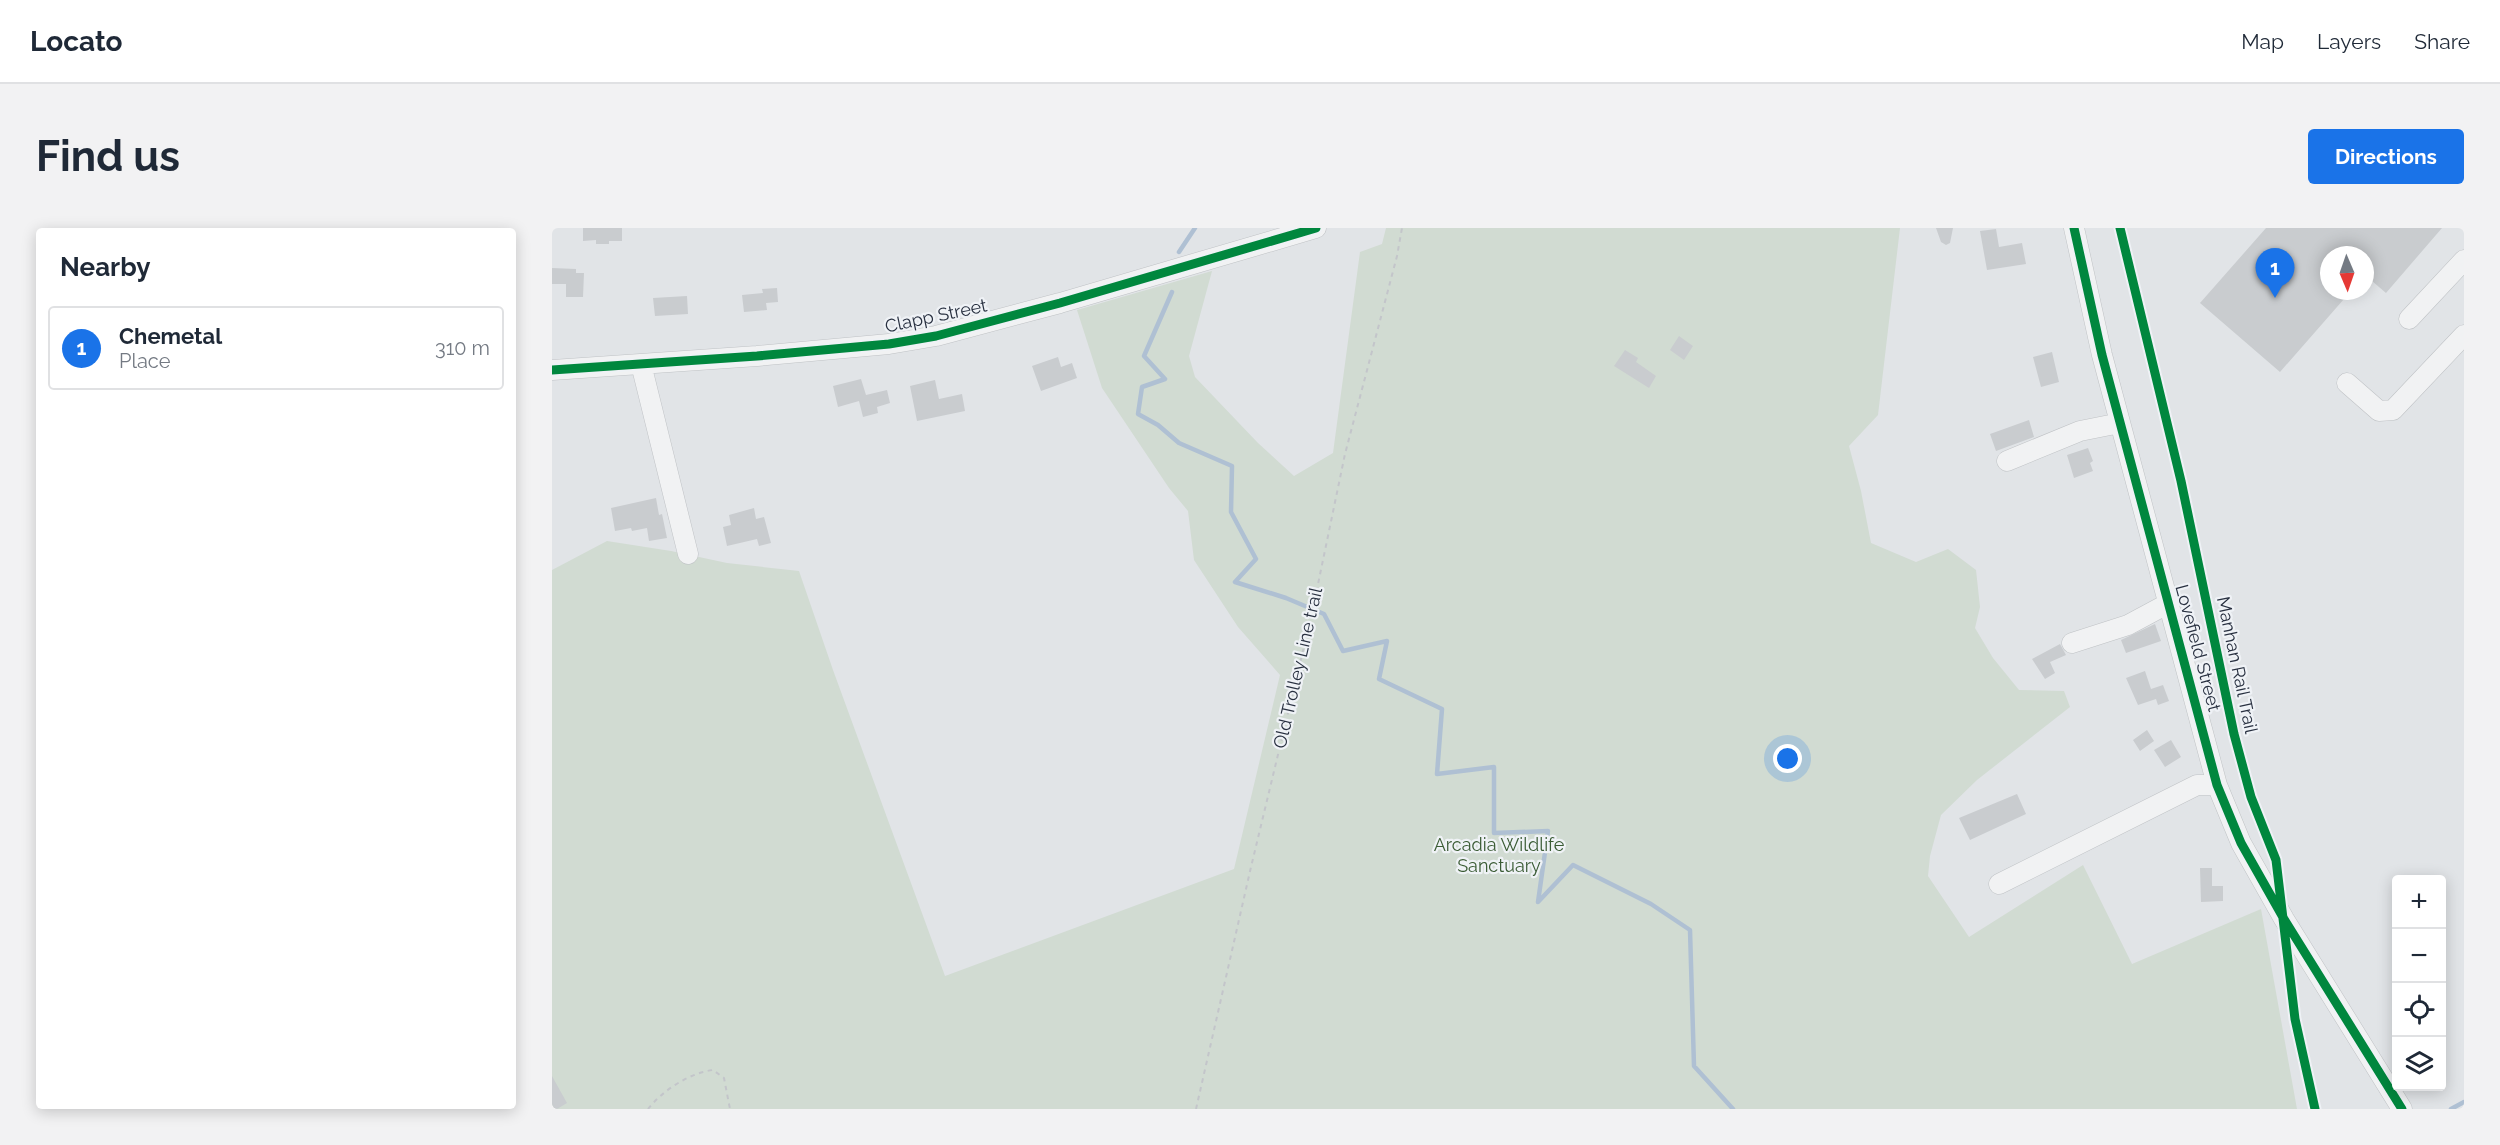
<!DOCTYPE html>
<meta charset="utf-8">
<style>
body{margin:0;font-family:Raleway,sans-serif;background:#f2f2f3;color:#1f2937}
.controls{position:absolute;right:18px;bottom:18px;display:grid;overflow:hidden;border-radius:6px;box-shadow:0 3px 15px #0003}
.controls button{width:54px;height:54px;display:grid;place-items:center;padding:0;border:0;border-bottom:2px solid #e0e1e3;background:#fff;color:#1f2937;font:30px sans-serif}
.compass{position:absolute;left:1768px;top:18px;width:54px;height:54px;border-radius:50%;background:#fff;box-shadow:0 3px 15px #0003;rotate:178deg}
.you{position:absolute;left:1236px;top:531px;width:21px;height:21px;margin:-15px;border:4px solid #fff;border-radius:50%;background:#1a73e8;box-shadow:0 0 0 9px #1a73e833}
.badge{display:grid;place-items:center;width:39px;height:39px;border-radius:50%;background:#1a73e8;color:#fff;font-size:20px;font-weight:700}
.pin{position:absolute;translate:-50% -50px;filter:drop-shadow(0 2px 3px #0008)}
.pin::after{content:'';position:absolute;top:32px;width:21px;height:18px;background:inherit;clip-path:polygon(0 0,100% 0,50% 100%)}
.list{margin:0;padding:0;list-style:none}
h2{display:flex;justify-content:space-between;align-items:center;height:78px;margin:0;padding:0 24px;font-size:26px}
h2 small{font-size:20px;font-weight:400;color:#747a83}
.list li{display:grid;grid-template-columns:39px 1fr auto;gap:18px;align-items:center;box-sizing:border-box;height:84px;margin:0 12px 12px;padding:0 12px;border:2px solid #e0e1e3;border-radius:6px}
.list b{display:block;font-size:22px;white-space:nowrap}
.list p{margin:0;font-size:20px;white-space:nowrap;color:#747a83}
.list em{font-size:20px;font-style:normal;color:#747a83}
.icon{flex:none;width:33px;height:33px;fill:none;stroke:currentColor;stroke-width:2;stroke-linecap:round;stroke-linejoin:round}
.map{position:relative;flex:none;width:1912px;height:881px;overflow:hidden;border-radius:6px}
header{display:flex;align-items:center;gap:36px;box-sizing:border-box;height:84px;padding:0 30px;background:#fff;border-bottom:2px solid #e0e1e3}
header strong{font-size:28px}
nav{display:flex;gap:33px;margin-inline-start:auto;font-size:21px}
.intro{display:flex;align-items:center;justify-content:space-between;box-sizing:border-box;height:144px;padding:0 36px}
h1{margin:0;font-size:42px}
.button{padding:15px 27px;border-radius:6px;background:#1a73e8;color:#fff;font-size:21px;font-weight:700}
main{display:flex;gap:36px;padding:0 36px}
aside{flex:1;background:#fff;border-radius:6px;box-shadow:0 3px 15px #0003}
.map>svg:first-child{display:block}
.green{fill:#d1dbd2}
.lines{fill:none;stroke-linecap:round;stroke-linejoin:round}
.stream{stroke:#afc0d3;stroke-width:4.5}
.building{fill:#c9cccf}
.minor-casing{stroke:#bfc2c5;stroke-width:21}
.path{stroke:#c3c5ca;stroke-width:2;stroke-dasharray:4.5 4.5;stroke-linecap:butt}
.minor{stroke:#f1f2f3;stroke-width:20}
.cycleway-casing{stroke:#eff2f6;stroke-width:13}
.cycleway{stroke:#00873e;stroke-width:9}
.labels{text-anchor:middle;stroke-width:4.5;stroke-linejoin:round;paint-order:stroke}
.street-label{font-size:18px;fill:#283040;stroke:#eff2f6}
.park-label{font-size:18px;fill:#3b5c35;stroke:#eff2f6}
</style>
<header>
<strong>Locato</strong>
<nav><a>Map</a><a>Layers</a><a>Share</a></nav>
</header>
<div class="intro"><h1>Find us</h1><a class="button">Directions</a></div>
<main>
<aside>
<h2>Nearby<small></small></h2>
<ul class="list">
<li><span class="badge">1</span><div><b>Chemetal</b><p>Place</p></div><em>310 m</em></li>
</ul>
</aside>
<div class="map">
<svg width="1912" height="881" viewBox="0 0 1912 881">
<rect width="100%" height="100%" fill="#e1e4e7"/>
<!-- green -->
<path class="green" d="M834,0H1348L1326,187L1297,218L1309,263L1319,315L1364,334L1396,321L1424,342L1428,379L1423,400L1441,430L1467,462L1512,463L1518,479L1425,552L1389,587L1378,628L1376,648L1417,709L1531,637L1580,736L1709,681L1745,881H0V342L55,313L119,323L175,335L247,343L281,442L393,748L682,641L728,447L686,399L642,332L636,283L617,260L550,160L525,82L660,43L637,128L643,149L706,215L742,248L781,225L808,24L830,16Z"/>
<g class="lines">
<!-- stream -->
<path class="stream" d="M627,24L643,0
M620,64L592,128L613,151L590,159L586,186L606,197L627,215L680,238L679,284L704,331L683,354L734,370L772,386L791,423L835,413L827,451L890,481L885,546L942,539V605L996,603L986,674L1021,637L1099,676L1138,702L1142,838L1181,881
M1899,881L1912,874"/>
</g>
<!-- building -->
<path class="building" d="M31,0H70V13H57V16H44V12L31,13Z
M1384,0H1401L1398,15L1394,17L1389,14Z
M1714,0H1890L1834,65L1813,47V27H1777V63H1799L1728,144L1648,75Z
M1444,1L1447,19L1470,15L1474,36L1435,42L1428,3Z
M0,40L24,41V45H32L31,69H14V56H0Z
M225,60L226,74L214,75L215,82L192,84L190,67L211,65L210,61Z
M135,68L136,86L103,88L101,70Z
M1127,108L1141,118L1132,132L1118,122Z
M1073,122L1086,130L1084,134L1104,148L1097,160L1062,138Z
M1500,124L1507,154L1489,159L1481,129Z
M506,129L509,139L520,135L525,150L489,163L480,138Z
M309,151L314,167L335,162L338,175L325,179L326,185L311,189L307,173L286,179L281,158Z
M383,152L387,171L410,166L413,183L365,193L358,158Z
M1477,192L1482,209L1444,223L1438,206Z
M1536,220L1541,233L1538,235L1541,243L1522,250L1515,227Z
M104,270L107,287L110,286L115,310L97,313L95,300L80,303L79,300L63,303L59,280Z
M202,280L204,291L212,289L219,315L207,318L205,311L175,318L171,299L179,297L177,287Z
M1603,396L1609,413L1574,425L1569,412Z
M1508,416L1514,427L1498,434L1503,445L1493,451L1480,431Z
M1593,443L1599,461L1611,457L1617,473L1606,477L1604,471L1586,477L1574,450Z
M1595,502L1602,513L1588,523L1581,512Z
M1619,512L1629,529L1613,539L1602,522Z
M1465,566L1474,586L1418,612L1407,590Z
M1648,640H1660V658H1671V673L1649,674Z
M0,848L15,875L5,881H0Z"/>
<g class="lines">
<defs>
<path id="minor" d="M1522,0L1550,127L1665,557L1689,615L1732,691L1850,881
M1857,91L1912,32
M89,136L136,326
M0,142L205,128L337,116L384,108L508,75L764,0
M1795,155L1827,183L1841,182L1912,107
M1455,233L1528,203L1568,195
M1520,415L1576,397L1617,375
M1447,656L1645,557H1665"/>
</defs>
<!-- minor casing -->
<use href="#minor" class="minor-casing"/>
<!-- path -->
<path class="path" d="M96,881C110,863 137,845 161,842L172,850L178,881
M644,881L699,639L760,385L793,226L845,28L850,0"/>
<!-- minor -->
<use href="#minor" class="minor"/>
<defs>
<path id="cycleway" d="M1522,0L1550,127L1665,557L1689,615L1732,691L1850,881
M1568,0L1629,253L1682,506L1699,569L1724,632L1743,791L1763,881
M0,142L205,128L337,116L384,108L508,75L764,0"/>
</defs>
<!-- cycleway casing -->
<use href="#cycleway" class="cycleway-casing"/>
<!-- cycleway -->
<use href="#cycleway" class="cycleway"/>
</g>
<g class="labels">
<!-- street labels -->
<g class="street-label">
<text transform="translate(384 88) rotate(-12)" y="6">Clapp Street</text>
<text transform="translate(1646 420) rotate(75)" y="6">Lovefield Street</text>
<text transform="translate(1685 437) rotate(78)" y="6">Manhan Rail Trail</text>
<text transform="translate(746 440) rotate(-77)" y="6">Old Trolley Line trail</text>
</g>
<!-- park labels -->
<g class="park-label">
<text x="947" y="623">Arcadia Wildlife<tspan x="947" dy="21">Sanctuary</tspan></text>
</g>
</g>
</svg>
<div class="controls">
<button>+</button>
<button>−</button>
<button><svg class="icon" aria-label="locate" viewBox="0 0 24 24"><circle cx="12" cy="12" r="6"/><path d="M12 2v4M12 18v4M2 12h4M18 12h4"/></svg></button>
<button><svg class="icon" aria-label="layers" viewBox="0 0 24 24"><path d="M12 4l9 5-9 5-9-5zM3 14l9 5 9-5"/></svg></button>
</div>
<svg class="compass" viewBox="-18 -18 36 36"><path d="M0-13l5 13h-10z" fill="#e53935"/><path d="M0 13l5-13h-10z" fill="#747a83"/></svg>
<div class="you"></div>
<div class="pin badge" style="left:1723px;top:70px">1</div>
</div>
</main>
